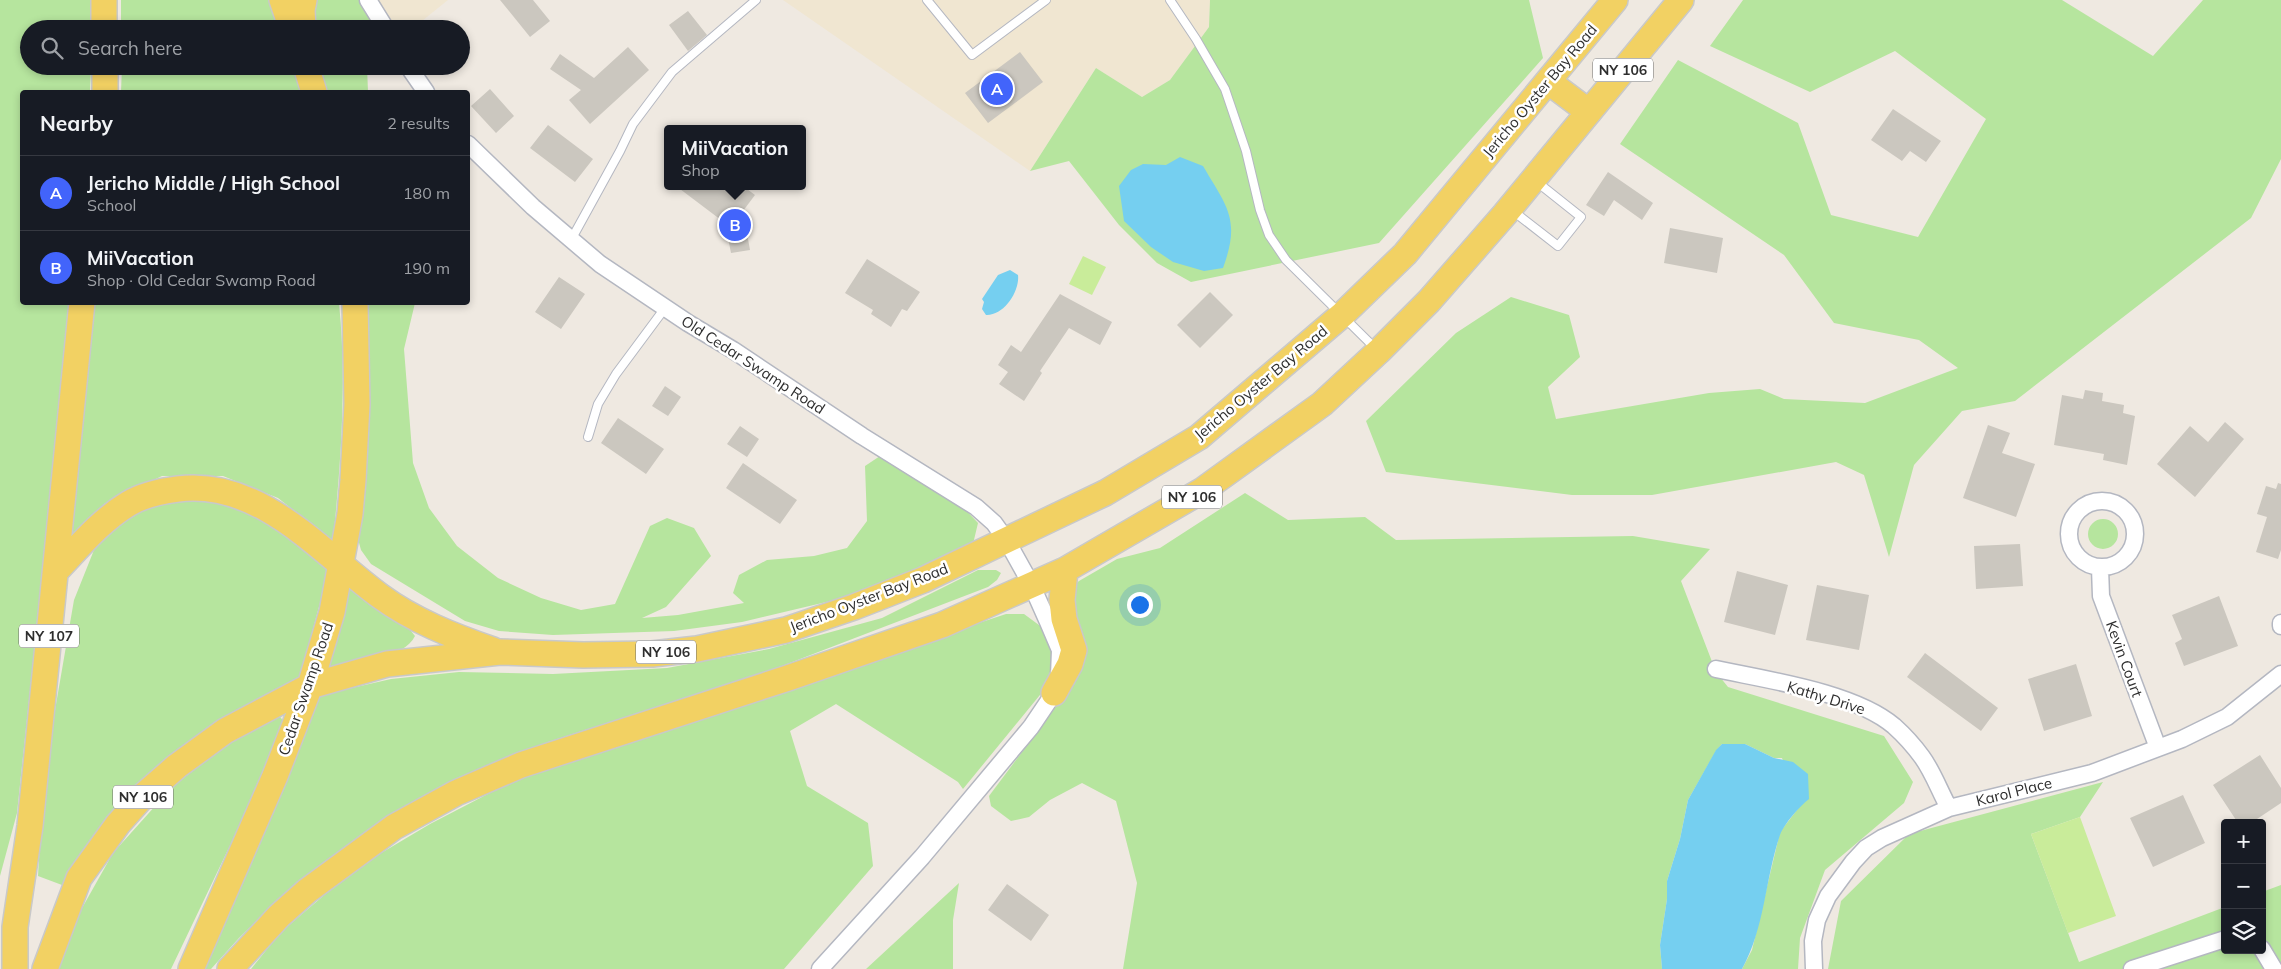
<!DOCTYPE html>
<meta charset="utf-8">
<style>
body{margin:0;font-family:Mulish,sans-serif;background:#242831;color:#f1f3f6}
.controls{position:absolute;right:15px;bottom:15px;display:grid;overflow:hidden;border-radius:5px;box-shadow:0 2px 8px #0003}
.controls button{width:45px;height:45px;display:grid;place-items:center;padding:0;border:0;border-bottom:1px solid #363941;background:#171b24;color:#f1f3f6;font:25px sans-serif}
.you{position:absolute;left:1139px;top:604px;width:18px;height:18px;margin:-12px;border:4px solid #fff;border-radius:50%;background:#1a73e8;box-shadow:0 0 0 8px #1a73e833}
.badge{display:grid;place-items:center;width:32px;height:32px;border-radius:50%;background:#4264fb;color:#fff;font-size:16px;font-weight:700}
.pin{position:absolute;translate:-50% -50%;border:2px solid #fff;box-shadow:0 1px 5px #0006}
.popup{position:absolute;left:664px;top:125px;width:142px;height:65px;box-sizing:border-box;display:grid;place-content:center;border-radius:5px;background:#171b24;filter:drop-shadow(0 1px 4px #0005);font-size:16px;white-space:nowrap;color:#9ea1a6}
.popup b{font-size:19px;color:#f1f3f6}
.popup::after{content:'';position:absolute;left:50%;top:100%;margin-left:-10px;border:10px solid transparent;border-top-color:#171b24}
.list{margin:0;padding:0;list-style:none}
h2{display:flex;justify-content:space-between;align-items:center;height:65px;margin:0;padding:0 20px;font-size:21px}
h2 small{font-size:16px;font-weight:400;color:#9ea1a6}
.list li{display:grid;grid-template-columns:32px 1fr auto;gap:15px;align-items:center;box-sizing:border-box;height:75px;padding:0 20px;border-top:1px solid #363941}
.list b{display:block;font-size:19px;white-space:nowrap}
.list p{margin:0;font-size:16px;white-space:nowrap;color:#9ea1a6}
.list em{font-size:16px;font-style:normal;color:#9ea1a6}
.icon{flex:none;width:28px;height:28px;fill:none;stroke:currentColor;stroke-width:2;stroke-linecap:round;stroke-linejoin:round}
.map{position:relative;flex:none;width:2281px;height:969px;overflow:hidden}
.search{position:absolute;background:#171b24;box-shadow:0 2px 8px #0003;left:20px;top:20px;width:450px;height:55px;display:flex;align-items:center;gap:12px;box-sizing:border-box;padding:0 18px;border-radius:28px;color:#9ea1a6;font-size:19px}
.panel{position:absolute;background:#171b24;box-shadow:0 2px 8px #0003;left:20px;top:90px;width:450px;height:215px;border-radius:5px}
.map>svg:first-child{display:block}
.education{fill:#f0e6d1}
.green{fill:#b6e59e}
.pitch{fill:#c9ec9a}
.water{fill:#75cff0}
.building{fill:#cbc7bf}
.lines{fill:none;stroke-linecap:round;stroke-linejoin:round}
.lane-casing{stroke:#b4b7c1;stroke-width:10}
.street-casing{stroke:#b4b7c1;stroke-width:19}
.primary-casing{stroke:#c9c9c9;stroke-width:28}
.lane{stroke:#fff;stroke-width:8}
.street{stroke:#fff;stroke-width:16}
.primary{stroke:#f2d163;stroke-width:25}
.labels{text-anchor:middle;stroke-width:5;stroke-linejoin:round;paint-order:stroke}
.shield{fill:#fff;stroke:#6d6d6d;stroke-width:1}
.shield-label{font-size:14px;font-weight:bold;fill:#2e2e2e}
.street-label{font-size:15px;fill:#2e2e2e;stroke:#fff}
</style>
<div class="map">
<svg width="2281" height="969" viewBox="0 0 2281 969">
<rect width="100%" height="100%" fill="#efe9e1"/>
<!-- education -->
<path class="education" d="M368,0H448L412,29H386Z
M783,0H1210L1209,27L1170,80L1142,97L1096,68L1030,171Z"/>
<!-- green -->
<path class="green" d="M0,0H91L93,29H29V66H91L90,92H22V302L71,303L17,813L0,876Z
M121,0H272L282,29H121Z
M306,0H365L381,29H305Z
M1210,0H1529L1543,58L1379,243L1191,282L1157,263L1119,225L1069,161L1030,171L1096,68L1142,97L1170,80L1209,27Z
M1743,0H2062L2153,56L2203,0H2281V159L2251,218L2015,401L1962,411L1914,465L1889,557L1864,475L1836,462L1652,495H1572L1386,472L1366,421L1456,333L1511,297L1569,315L1580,357L1548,387L1556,419L1709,393L1760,389L1784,399L1865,403L1958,368L1919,340L1834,323L1784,255L1620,144L1678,60L1798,123L1831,215L1918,237L1986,119L1895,51L1810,92L1710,46Z
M122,66H295L304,92H121Z
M308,66H367L368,92H316Z
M358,302L415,303L404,349L413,463L429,508L457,546L498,578L541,598L581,610L615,604L650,526L667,518L694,528L711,556L666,607L642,618L678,615L744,603L733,593L739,575L767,560L814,556L847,548L867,521L865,466L880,456L963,507L978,523L973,544L963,554L839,599L742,622L674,631L553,635L499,631L465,621L371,564L361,550L356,532Z
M95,303H339C347,382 341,462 333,541L278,498L223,476H162L104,504L77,536L72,533Z
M1245,493L1288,520L1365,517L1396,540L1633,536L1710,549L1681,581L1716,672L1728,687L1884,736L1913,782L1904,803L1825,870L1800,938L1798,969H1742L1752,950L1780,832L1800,806L1782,758H1774L1745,744H1722L1716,751L1688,800L1680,839L1667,881V899L1660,945L1662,969H1123L1137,883L1116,801L1082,783L1050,800L1029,817L1011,821L991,806L989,796L1073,684L1070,589L1079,581L1117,559L1160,548Z
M176,498L223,499L261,516L329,570L299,680L211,725L149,775L94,835L62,885L38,876L42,808L54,716L74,600L94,550L128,516Z
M2088 534a15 15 0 1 1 30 0a15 15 0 1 1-30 0Z
M978,570H996L1001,573L997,580L988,587L774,669L548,742L455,779L361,835L282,896L239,938L211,969H200L317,696L391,679L459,672L553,674L667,668L769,649L882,618Z
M350,587L407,626L415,636C405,659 349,665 327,670L346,590Z
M1006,614H1024L1043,628L1053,649L1052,671L1044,690L963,789L958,782L836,704L790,731L807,786L868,823L873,866L784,969H251L281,932L356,868L430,824L532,771Z
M278,714L284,722L266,770L171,969H56L68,933L113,853L174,785L233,741Z
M2103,782L2080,817L2031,834L2079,962L2225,907V950H2262V892L2281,885V969H1828L1841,901L1909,834Z
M959,883L953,920V969H866Z"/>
<!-- pitch -->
<path class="pitch" d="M1083,256L1106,267L1092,295L1069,284Z
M2080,817L2116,916L2068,933L2031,834Z"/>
<!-- water -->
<path class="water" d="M1180,157L1203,166C1227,207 1241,219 1223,268L1204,271L1173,262L1151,247L1124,221L1119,186L1131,170L1143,164L1166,165Z
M1010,270L1018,275C1020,291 1004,316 986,315L982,309L984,302L982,299L998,275Z
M1722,744H1745L1774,758L1793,762L1808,774L1809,799C1800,806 1784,824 1780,835C1765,879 1765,928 1742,969H1662L1660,945L1667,899V881L1680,839L1688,800L1716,750Z"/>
<!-- building -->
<path class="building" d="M500,0H533L550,21L530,37Z
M688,11L707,35L688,51L669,25Z
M628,47L649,70L590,124L569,100L581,90L550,69L560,54L594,78Z
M1020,52L1043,82L988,123L965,93Z
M490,89L514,116L496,133L471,106Z
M1893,109L1941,141L1926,162L1910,151L1902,161L1871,140Z
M548,125L593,159L575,182L530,148Z
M1608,172L1653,203L1642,220L1614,200L1604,216L1586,205Z
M676,186H743L755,195L743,211L750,250L731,253L725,223Z
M1670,228L1723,238L1717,273L1664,263Z
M867,259L920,292L907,311L902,309L891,327L871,314L873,310L845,293Z
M559,277L585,294L561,329L535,312Z
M1210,292L1233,315L1200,348L1177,325Z
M1060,294L1112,322L1100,345L1069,328L1040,371L1042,373L1024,401L999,384L1008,372L998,365L1011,345L1021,352Z
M665,386L681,397L668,416L652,406Z
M2085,390L2103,393L2102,401L2124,405L2123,413L2135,416L2127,465L2103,460L2104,454L2054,445L2062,395L2083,399Z
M618,418L664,449L646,474L601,443Z
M2225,422L2244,439L2195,497L2157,464L2190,426L2208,442Z
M1988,425L2010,433L2002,453L2035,464L2016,517L1963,498Z
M740,426L759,439L747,457L727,444Z
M743,463L797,500L780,524L726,488Z
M2278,483L2281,484V550L2278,559L2256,552L2267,517L2257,514L2266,486L2276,489Z
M2020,544L2023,586L1976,589L1974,546Z
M1737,571L1788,585L1775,635L1724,622Z
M1817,585L1869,595L1859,650L1806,640Z
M2219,596L2238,646L2184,666L2175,643L2182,639L2172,615Z
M1925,653L1998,708L1981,731L1907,677Z
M2076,664L2092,716L2044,731L2028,679Z
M2260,755L2281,788V803L2251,823H2238L2213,785Z
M2183,795L2205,843L2153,867L2130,818Z
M1007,884L1049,915L1031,941L988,910Z"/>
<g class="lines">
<defs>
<path id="lane" d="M927,0L972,55L1046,0
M1170,0L1196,39L1225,89L1246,151L1260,210L1269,235L1286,260L1377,350
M1513,211L1558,246L1581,217L1537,182
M571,240L620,151L633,124L672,72L756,0
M588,437L598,404L616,374L665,308"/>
<path id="street" d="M368,0L386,29
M408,66L426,92
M468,144L533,207L600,264L688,323L733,350L862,436L976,507L994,523L1007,541L1032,586L1048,622L1060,650L1059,676L1054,693L1031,727L922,857L820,969
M2069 534a33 33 0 1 1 66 0a33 33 0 1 1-66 0Z
M2100,568L2101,596L2158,748
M2281,623V626
M1716,669C1767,680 1854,692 1894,726C1904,735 1914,746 1922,757C1933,772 1940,792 1949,808
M2262,949L2274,969
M1814,969L1813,941L1817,920L1828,896L1853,862L1866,848L1882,838L1949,808L2092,773L2182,739L2227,717L2281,674
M2132,969L2225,939"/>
<path id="primary" d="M104,0V29
M282,0L292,29
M303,29L302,10L304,0
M105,66V92
M306,66L314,92
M1549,82L1589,112
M56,571C78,548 100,521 128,504C143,495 161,491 178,489C261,479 319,551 380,596C414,621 453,636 493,650
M1054,693L1070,664L1074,650L1064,619L1062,600L1065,570
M15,969V927L30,826L82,302
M45,969L79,878L118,824L144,795L177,766L225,731L310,686L387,664L500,652L583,655L652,654L697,649L786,630L854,607L923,580L1105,493L1199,437L1343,314L1405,254L1615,0
M191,969L275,776L310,686L332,612L350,514L353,480L357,404L355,302
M230,969L279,916L307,891L394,827L456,793L521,765L788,678L942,625L1065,570L1203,490L1322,404L1379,351L1429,301L1505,214L1681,0"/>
</defs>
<!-- lane casing -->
<use href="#lane" class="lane-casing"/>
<!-- street casing -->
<use href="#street" class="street-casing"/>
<!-- primary casing -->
<use href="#primary" class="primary-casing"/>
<!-- lane -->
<use href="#lane" class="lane"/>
<!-- street -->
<use href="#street" class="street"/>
<!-- primary -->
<use href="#primary" class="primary"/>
</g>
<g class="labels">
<!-- shield labels -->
<g class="shield">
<rect x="1593" y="58.5" width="60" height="23" rx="4"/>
<rect x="1162" y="485.5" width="60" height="23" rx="4"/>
<rect x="19" y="624.5" width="60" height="23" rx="4"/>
<rect x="636" y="640.5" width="60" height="23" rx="4"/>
<rect x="113" y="785.5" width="60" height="23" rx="4"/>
</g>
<g class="shield-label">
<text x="1623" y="75">NY 106</text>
<text x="1192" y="502">NY 106</text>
<text x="49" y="641">NY 107</text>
<text x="666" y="657">NY 106</text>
<text x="143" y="802">NY 106</text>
</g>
<!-- street labels -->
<g class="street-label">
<text transform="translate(1540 91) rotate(-50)" y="5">Jericho Oyster Bay Road</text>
<text transform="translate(753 365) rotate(33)" y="5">Old Cedar Swamp Road</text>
<text transform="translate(1261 383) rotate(-40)" y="5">Jericho Oyster Bay Road</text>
<text transform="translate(869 598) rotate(-21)" y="5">Jericho Oyster Bay Road</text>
<text transform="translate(2124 659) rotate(70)" y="5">Kevin Court</text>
<text transform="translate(306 689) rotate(-71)" y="5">Cedar Swamp Road</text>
<text transform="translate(1826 698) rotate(17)" y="5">Kathy Drive</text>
<text transform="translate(2014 792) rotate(-14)" y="5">Karol Place</text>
</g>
</g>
</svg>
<div class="controls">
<button>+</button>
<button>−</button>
<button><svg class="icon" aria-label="layers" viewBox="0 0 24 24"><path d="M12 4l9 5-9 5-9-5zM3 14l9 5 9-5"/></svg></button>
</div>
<div class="you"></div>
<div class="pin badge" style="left:997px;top:89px">A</div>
<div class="pin badge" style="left:735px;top:225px">B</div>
<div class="popup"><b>MiiVacation</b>Shop</div>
<div class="search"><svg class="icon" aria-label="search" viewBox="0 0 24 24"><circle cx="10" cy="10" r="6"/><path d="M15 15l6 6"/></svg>Search here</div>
<section class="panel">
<h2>Nearby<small>2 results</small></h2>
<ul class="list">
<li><span class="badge">A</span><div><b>Jericho Middle / High School</b><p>School</p></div><em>180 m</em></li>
<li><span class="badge">B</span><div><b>MiiVacation</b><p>Shop · Old Cedar Swamp Road</p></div><em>190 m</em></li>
</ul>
</section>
</div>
